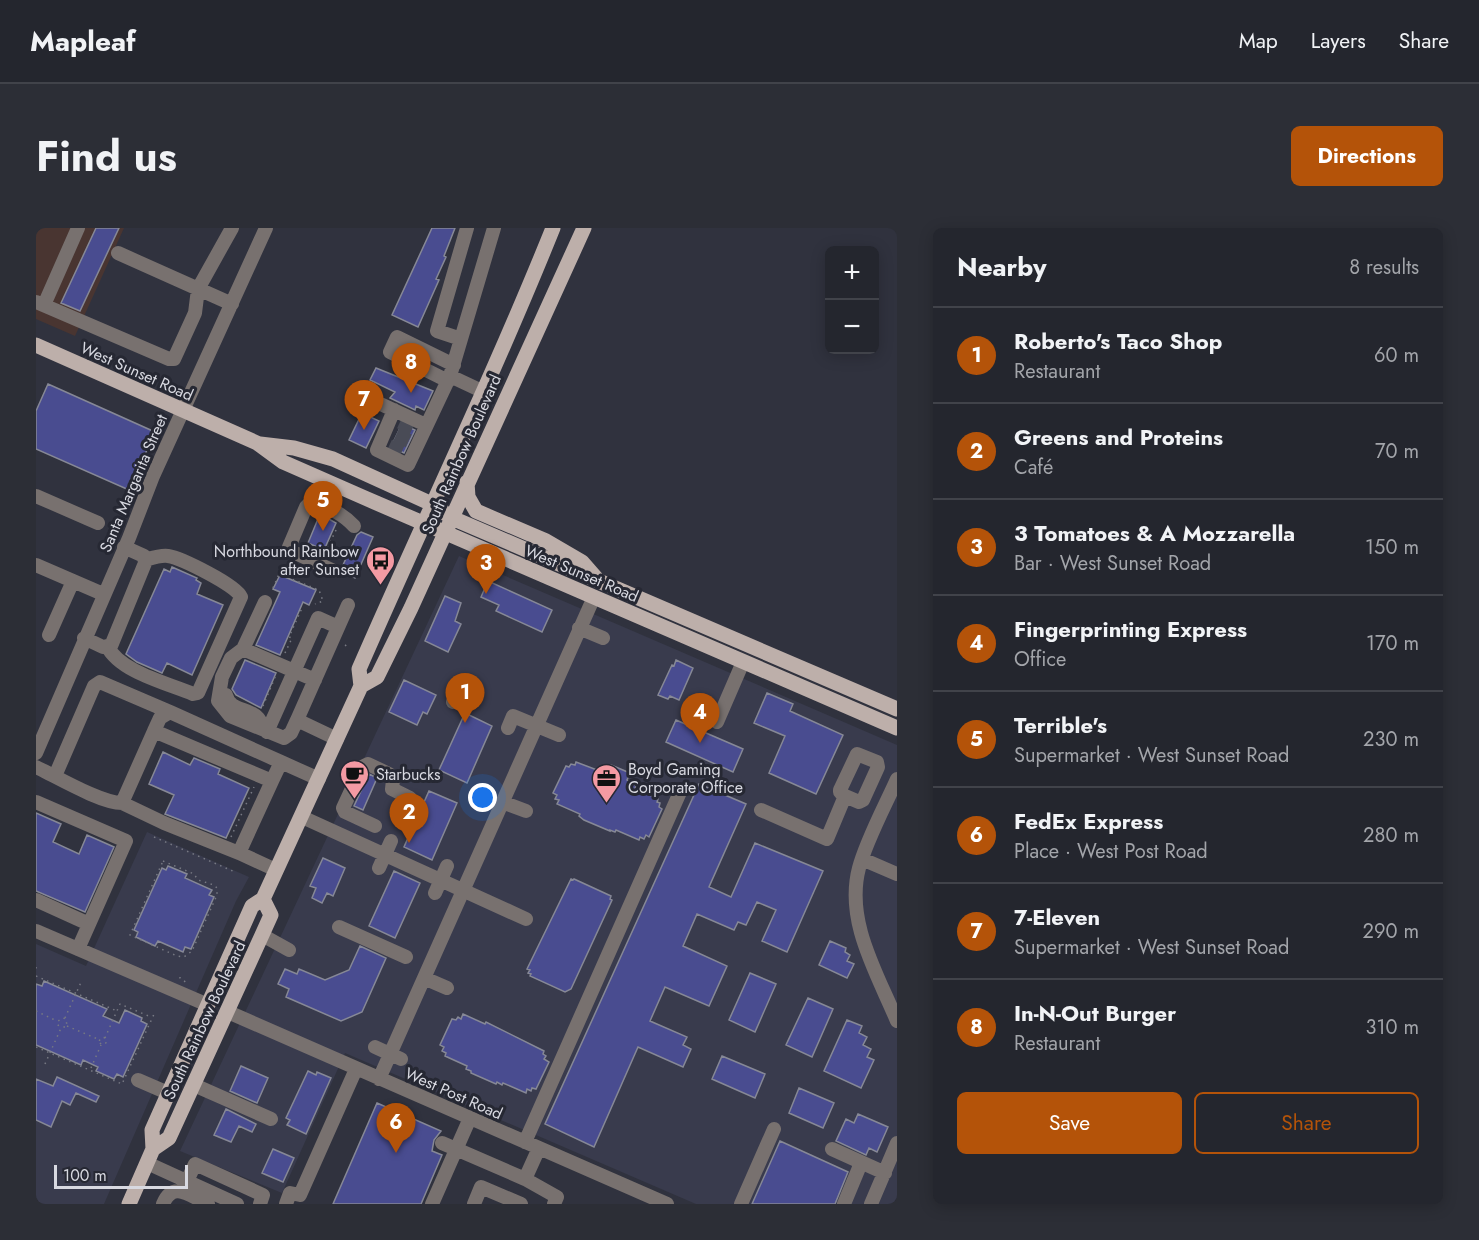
<!DOCTYPE html>
<meta charset="utf-8">
<style>
body{margin:0;font-family:Jost,sans-serif;background:#2c2e36;color:#f1f3f6}
.controls{position:absolute;right:18px;top:18px;display:grid;overflow:hidden;border-radius:9px;box-shadow:0 3px 15px #0003}
.controls button{width:54px;height:54px;display:grid;place-items:center;padding:0;border:0;border-bottom:2px solid #41434a;background:#24262e;color:#f1f3f6;font:30px sans-serif}
.scale{position:absolute;left:18px;bottom:15px;width:134px;box-sizing:border-box;padding-left:6px;border:3px solid #d8d9e1;border-top:0;font-size:16px;line-height:21px;white-space:nowrap;color:#d8d9e1;-webkit-text-stroke:4px #262833;paint-order:stroke}
.you{position:absolute;left:447px;top:570px;width:21px;height:21px;margin:-15px;border:4px solid #fff;border-radius:50%;background:#1a73e8;box-shadow:0 0 0 9px #1a73e833}
.badge{display:grid;place-items:center;width:39px;height:39px;border-radius:50%;background:#b45309;color:#fff;font-size:20px;font-weight:700}
.pin{position:absolute;translate:-50% -50px;filter:drop-shadow(0 2px 3px #0008)}
.pin::after{content:'';position:absolute;top:32px;width:21px;height:18px;background:inherit;clip-path:polygon(0 0,100% 0,50% 100%)}
.list{margin:0;padding:0;list-style:none}
h2{display:flex;justify-content:space-between;align-items:center;height:78px;margin:0;padding:0 24px;font-size:26px}
h2 small{font-size:20px;font-weight:400;color:#a3a5aa}
.list li{display:grid;grid-template-columns:39px 1fr auto;gap:18px;align-items:center;box-sizing:border-box;height:96px;padding:0 24px;border-top:2px solid #41434a}
.list b{display:block;font-size:22px;white-space:nowrap}
.list p{margin:0;font-size:20px;white-space:nowrap;color:#a3a5aa}
.list em{font-size:20px;font-style:normal;color:#a3a5aa}
.actions{display:flex;gap:12px;padding:18px 24px}
.actions a{flex:1;padding:14px 0;border:2px solid #b45309;border-radius:9px;text-align:center;font-size:21px;color:#b45309}
.actions .main{background:#b45309;color:#fff}
.map{position:relative;flex:none;width:861px;height:976px;overflow:hidden;border-radius:9px}
header{display:flex;align-items:center;gap:36px;box-sizing:border-box;height:84px;padding:0 30px;background:#24262e;border-bottom:2px solid #41434a}
header strong{font-size:28px}
nav{display:flex;gap:33px;margin-inline-start:auto;font-size:21px}
.intro{display:flex;align-items:center;justify-content:space-between;box-sizing:border-box;height:144px;padding:0 36px}
h1{margin:0;font-size:42px}
.button{padding:15px 27px;border-radius:9px;background:#b45309;color:#fff;font-size:21px;font-weight:700}
main{display:flex;gap:36px;padding:0 36px}
aside{flex:1;background:#24262e;border-radius:9px;box-shadow:0 3px 15px #0003}
.map>svg:first-child{display:block}
.built{fill:#393b4d}
.industrial{fill:#493531}
.building{fill:#494c90;stroke:#868896;stroke-width:1.5}
.lines{fill:none;stroke-linecap:round;stroke-linejoin:round}
.minor-tunnel{stroke:#494b56;stroke-width:14;stroke-dasharray:14 7;stroke-linecap:butt}
.path{stroke:#777983;stroke-width:1.5;stroke-dasharray:1.5 4.5;stroke-linecap:butt}
.minor{stroke:#78716f;stroke-width:14}
.major{stroke:#bdafaa;stroke-width:15}
.labels{text-anchor:middle;stroke-width:6;stroke-linejoin:round;paint-order:stroke}
.street-label{font-size:16px;fill:#d8d9e1;stroke:#262833}
.poi-label{font-size:16px;fill:#d8d9e1;stroke:#262833;text-anchor:start}
</style>
<header>
<strong>Mapleaf</strong>
<nav><a>Map</a><a>Layers</a><a>Share</a></nav>
</header>
<div class="intro"><h1>Find us</h1><a class="button">Directions</a></div>
<main>
<div class="map">
<svg width="861" height="976" viewBox="0 0 861 976">
<rect width="100%" height="100%" fill="#30323e"/>
<!-- built -->
<path class="built" d="M423,328L861,517V976H660L309,825L246,965L144,923Z
M111,604L213,649L200,673L68,976H0V716L50,738Z"/>
<!-- industrial -->
<path class="industrial" d="M0,0H88L39,108L0,91Z"/>
<!-- building -->
<path class="building" d="M60,0H83L44,83L25,75Z
M396,0H419L408,28L410,29L400,51L403,52L382,99L356,87Z
M340,140L397,163L388,182L380,178L379,182L354,170L359,164L334,152Z
M12,156L119,204L93,262L0,221V183Z
M326,185L343,193L330,220L313,212Z
M366,196L379,202L368,225L355,219Z
M284,286L300,295L288,322L272,315Z
M325,304L337,309L319,350L307,344L306,339L321,307Z
M136,339L161,350L160,352L165,355L161,366L187,377L156,447L131,435L126,445L101,434L90,426L128,341L134,344Z
M244,347L280,362L273,377L267,374L244,427L220,417L244,364L237,361Z
M452,353L516,382L506,404L460,383L463,377L445,369Z
M409,368L425,375L419,393L425,396L412,424L389,413Z
M209,432L240,445L225,480L200,467L196,461Z
M640,432L657,440L643,472L634,468L632,471L622,467L636,437L638,438Z
M368,452L400,467L391,486L387,484L381,497L353,484Z
M731,465L757,476L754,483L807,507L780,566L733,545L749,508L718,495Z
M429,485L456,498L431,555L403,542Z
M640,492L707,521L697,544L630,514Z
M127,524L154,537L158,530L184,541L182,546L213,560L190,610L129,586L138,567L113,556Z
M540,534L569,545L570,543L572,544L575,537L594,545L591,552L600,558L599,560L622,571L621,574L624,575L623,579L626,581L613,609L610,607L608,611L604,609L603,612L580,602L579,604L574,602V603L548,592L543,588L544,586L521,576L523,572L519,571L521,567L517,565L530,538L533,539L535,536L539,537Z
M333,546L341,550L327,582L318,578Z
M663,556L710,576L673,659L695,669L719,615L787,643L751,724L726,713L740,682L721,674L710,697L702,694L698,702L661,686L647,718L691,738L673,778L629,759L614,793L651,809L647,817L655,821L647,839L602,819L558,919L509,896Z
M393,563L421,575L396,632L368,619Z
M0,585L25,596L17,614L43,626L51,607L78,619L49,684L0,663Z
M287,630L309,640L297,668L291,665L286,675L276,670L280,660L274,658Z
M132,638L151,646L149,650L176,662L173,667L178,669L155,721L149,719L147,724L122,713L119,718L100,709L102,704L98,702L126,640L130,642Z
M358,643L384,655L359,710L333,698Z
M535,651L537,652L538,651L575,668L574,671L576,672L535,761L529,764L494,748L495,746L492,745L494,742L491,741Z
M794,713L810,720L809,724L814,727L811,733L818,736L811,750L783,737Z
M324,718L350,730L326,784L305,793L250,769L253,761L242,756L249,741L261,746L263,741L289,752L313,742Z
M714,745L740,756L719,804L693,792Z
M8,753L71,781L67,788L83,795L89,782L106,790L105,793L111,796L87,849L81,846L78,851L60,843L62,839L47,832L45,837L0,817V756L6,758Z
M772,770L797,781L776,829L750,817Z
M427,786L449,796L450,794L508,823L507,826L510,828L508,831L513,834L500,861L496,860L495,863L491,861L490,865L467,855L466,857L461,854L460,856L435,845V843L430,841L431,838L409,828L410,825L406,823L408,819L404,817L416,791L420,792L422,789L425,791Z
M811,792L826,798L823,805L831,809L827,817L835,821L831,829L838,832L825,860L788,843Z
M686,828L729,846L719,870L676,851Z
M205,838L232,850L221,875L194,863Z
M272,843L280,847L281,844L295,850L270,906L251,897L254,892L250,890Z
M21,849L63,868L60,874L40,865L34,877L26,873L15,899L0,892V851L17,858Z
M763,860L798,875L787,900L753,885Z
M341,875L405,903L398,912L396,923L406,927L385,976H297Z
M190,881L220,896L216,904L203,898L195,914L178,907Z
M822,886L852,899L841,924L833,920L830,927L800,913L810,891L818,895Z
M744,913L812,944L799,976H716Z
M237,921L258,930L247,954L226,945Z"/>
<g class="lines">
<!-- minor-tunnel -->
<path class="minor-tunnel" d="M364,194L379,201
M360,207L373,213
M353,218L368,225"/>
<!-- path -->
<path class="path" d="M289,325L301,300
M237,360L243,346L283,362L287,373L279,376
M309,417L314,420
M249,425L256,410L253,409L266,380
M227,478L240,447
M118,609L199,644
M195,609L218,559
M127,633L158,646L162,652L178,657L181,660V667L156,723L148,729L141,728L94,707Z
M0,739V741
M0,748L81,783
M144,749V750L151,755
M0,783L21,793
M29,790L46,752
M31,798L64,812
M63.5 813a3.5 3.5 0 1 1 7 0a3.5 3.5 0 1 1-7 0Z
M69,810L84,776L115,789
M0,819L86,856L119,784
M9,836L25,800L31,798L30,791L27,790L22,793L21,796L25,800
M55,840L65,817"/>
<!-- minor -->
<path class="minor" d="M82,25L196,76
M0,74L133,131H138L159,85L162,61L196,0
M8,77L42,0
M425,111L401,103L431,0
M412,153L354,124L361,109L418,137
M448,164L414,148L458,0
M325,167L390,197
M358,182L341,222L372,237L414,148
M0,268L62,295
M0,337L67,366
M298,343L253,322V319L270,279L275,274C290,278 307,286 318,298
M229,374L207,421L195,430L186,449L182,473L194,488L248,510L255,505L261,492
M543,400L567,410
M13,407L37,353
M48,410L67,419L75,418L109,335L108,328L88,319
M71,418C84,444 131,455 157,466L162,465L205,369C200,357 145,330 132,328C124,327 116,330 109,332
M207,421L279,452
M190,467C194,484 213,479 222,490C225,494 228,500 231,504
M417,474L422,463
M681,494L707,434
M472,500L477,488L523,507
M118,503L124,490L134,484L245,534
M231,504L282,390L302,399
M301,511L261,492L312,377
M0,525L93,310L117,248L230,0
M0,539C21,549 65,575 86,575
M19,548L58,458L64,454L134,484
M861,551C849,578 830,613 823,640C809,693 841,745 861,793
M236,553L245,534L283,551
M0,574L90,613L42,721
M466,574L490,583
M725,582L791,611L809,568L823,574L827,572L842,539L841,534L821,526L804,562V564L809,568
M266,589L490,691
M339,598L309,584L307,580L326,539L332,536L353,546L357,552L356,561L374,570
M203,625L128,595L86,575L118,503L236,553L203,625L240,642
M826,631L861,646
M343,640L355,613
M399,665L411,638
M0,672L53,696
M303,699L370,729
M0,703L172,777
M226,707L253,722
M388,750L411,760
M192,784L631,976
M339,819L365,831
M343,851L558,369
M102,852L132,865
M158,857L235,891
M489,914L645,562
M406,915L489,951
M503,920L489,951L521,969L518,976
M796,921L849,945
M111,935L201,976
M151,953L159,936L227,967L224,976
M127,976C137,952 154,968 172,976
M250,976L254,965L264,967L320,841
M396,976L434,890
M438,976L445,959L485,976
M705,976L738,901
M808,976L825,935
M835,976L861,915"/>
<!-- major -->
<path class="major" d="M0,117L221,215L247,234L329,270L861,500
M224,216L258,220L297,231L396,276L416,290L861,481
M431,254L432,269L440,283L510,313L546,334L560,350
M325,458L341,449L375,380L548,0
M117,921L133,910L226,707L235,687L227,671
M93,976L117,921L116,902L216,678L227,671L325,458L323,441C387,294 457,149 517,0"/>
</g>
<!-- icons -->
<defs>
<symbol id="bus-pin" viewBox="-11 -11 22 30"><path d="M0 17L-7.5 6A9.5 9.5 0 1 1 7.5 6Z" fill="#f49aa3" stroke="#262833"/><path d="M-5-6H5V4H4V6H2V4H-2V6H-4V4H-5ZM-3.5-4V0h7V-4ZM-3.5 1.2v1.5H-2V1.2ZM2 1.2v1.5H3.5V1.2Z" fill="#111"/></symbol>
<symbol id="cafe-pin" viewBox="-11 -11 22 30"><path d="M0 17L-7.5 6A9.5 9.5 0 1 1 7.5 6Z" fill="#f49aa3" stroke="#262833"/><path d="M-5.5-4.5H6V0H3Q3 3.5 0 3.5H-2.5Q-5.5 3.5-5.5 0ZM3-3.2v2h1.7v-2ZM-6 4.5H4V6H-6Z" fill="#111"/></symbol>
<symbol id="office-pin" viewBox="-11 -11 22 30"><path d="M0 17L-7.5 6A9.5 9.5 0 1 1 7.5 6Z" fill="#f49aa3" stroke="#262833"/><path d="M-6-3h4V-5.5h4V-3h4V5H-6ZM-1-4.5V-3h2v-1.5ZM-6 0V1H6V0Z" fill="#111"/></symbol>
</defs>
<g fill-rule="evenodd">
<use href="#bus-pin" x="328" y="316" width="33" height="45"/>
<use href="#cafe-pin" x="302" y="530" width="33" height="45"/>
<use href="#office-pin" x="554" y="534" width="33" height="45"/>
</g>
<g class="labels">
<!-- street labels -->
<g class="street-label">
<text transform="translate(101 143) rotate(24)" y="6">West Sunset Road</text>
<text transform="translate(425 226) rotate(-66)" y="6">South Rainbow Boulevard</text>
<text transform="translate(97 255) rotate(-67)" y="6">Santa Margarita Street</text>
<text transform="translate(546 345) rotate(23)" y="6">West Sunset Road</text>
<text transform="translate(168 792) rotate(-65)" y="6">South Rainbow Boulevard</text>
<text transform="translate(418 865) rotate(24)" y="6">West Post Road</text>
</g>
<!-- poi labels -->
<g class="poi-label">
<text x="323" y="329" text-anchor="end">Northbound Rainbow<tspan x="323" dy="18">after Sunset</tspan></text>
<text x="592" y="547">Boyd Gaming<tspan x="592" dy="18">Corporate Office</tspan></text>
<text x="340" y="552">Starbucks</text>
</g>
</g>
</svg>
<div class="controls">
<button>+</button>
<button>−</button>
</div>
<div class="scale">100 m</div>
<div class="you"></div>
<div class="pin badge" style="left:429px;top:495px">1</div>
<div class="pin badge" style="left:373px;top:615px">2</div>
<div class="pin badge" style="left:450px;top:366px">3</div>
<div class="pin badge" style="left:664px;top:515px">4</div>
<div class="pin badge" style="left:287px;top:303px">5</div>
<div class="pin badge" style="left:360px;top:925px">6</div>
<div class="pin badge" style="left:328px;top:202px">7</div>
<div class="pin badge" style="left:375px;top:165px">8</div>
</div>
<aside>
<h2>Nearby<small>8 results</small></h2>
<ul class="list">
<li><span class="badge">1</span><div><b>Roberto's Taco Shop</b><p>Restaurant</p></div><em>60 m</em></li>
<li><span class="badge">2</span><div><b>Greens and Proteins</b><p>Café</p></div><em>70 m</em></li>
<li><span class="badge">3</span><div><b>3 Tomatoes &amp; A Mozzarella</b><p>Bar · West Sunset Road</p></div><em>150 m</em></li>
<li><span class="badge">4</span><div><b>Fingerprinting Express</b><p>Office</p></div><em>170 m</em></li>
<li><span class="badge">5</span><div><b>Terrible's</b><p>Supermarket · West Sunset Road</p></div><em>230 m</em></li>
<li><span class="badge">6</span><div><b>FedEx Express</b><p>Place · West Post Road</p></div><em>280 m</em></li>
<li><span class="badge">7</span><div><b>7-Eleven</b><p>Supermarket · West Sunset Road</p></div><em>290 m</em></li>
<li><span class="badge">8</span><div><b>In-N-Out Burger</b><p>Restaurant</p></div><em>310 m</em></li>
</ul>
<div class="actions"><a class="main">Save</a><a>Share</a></div>
</aside>
</main>
